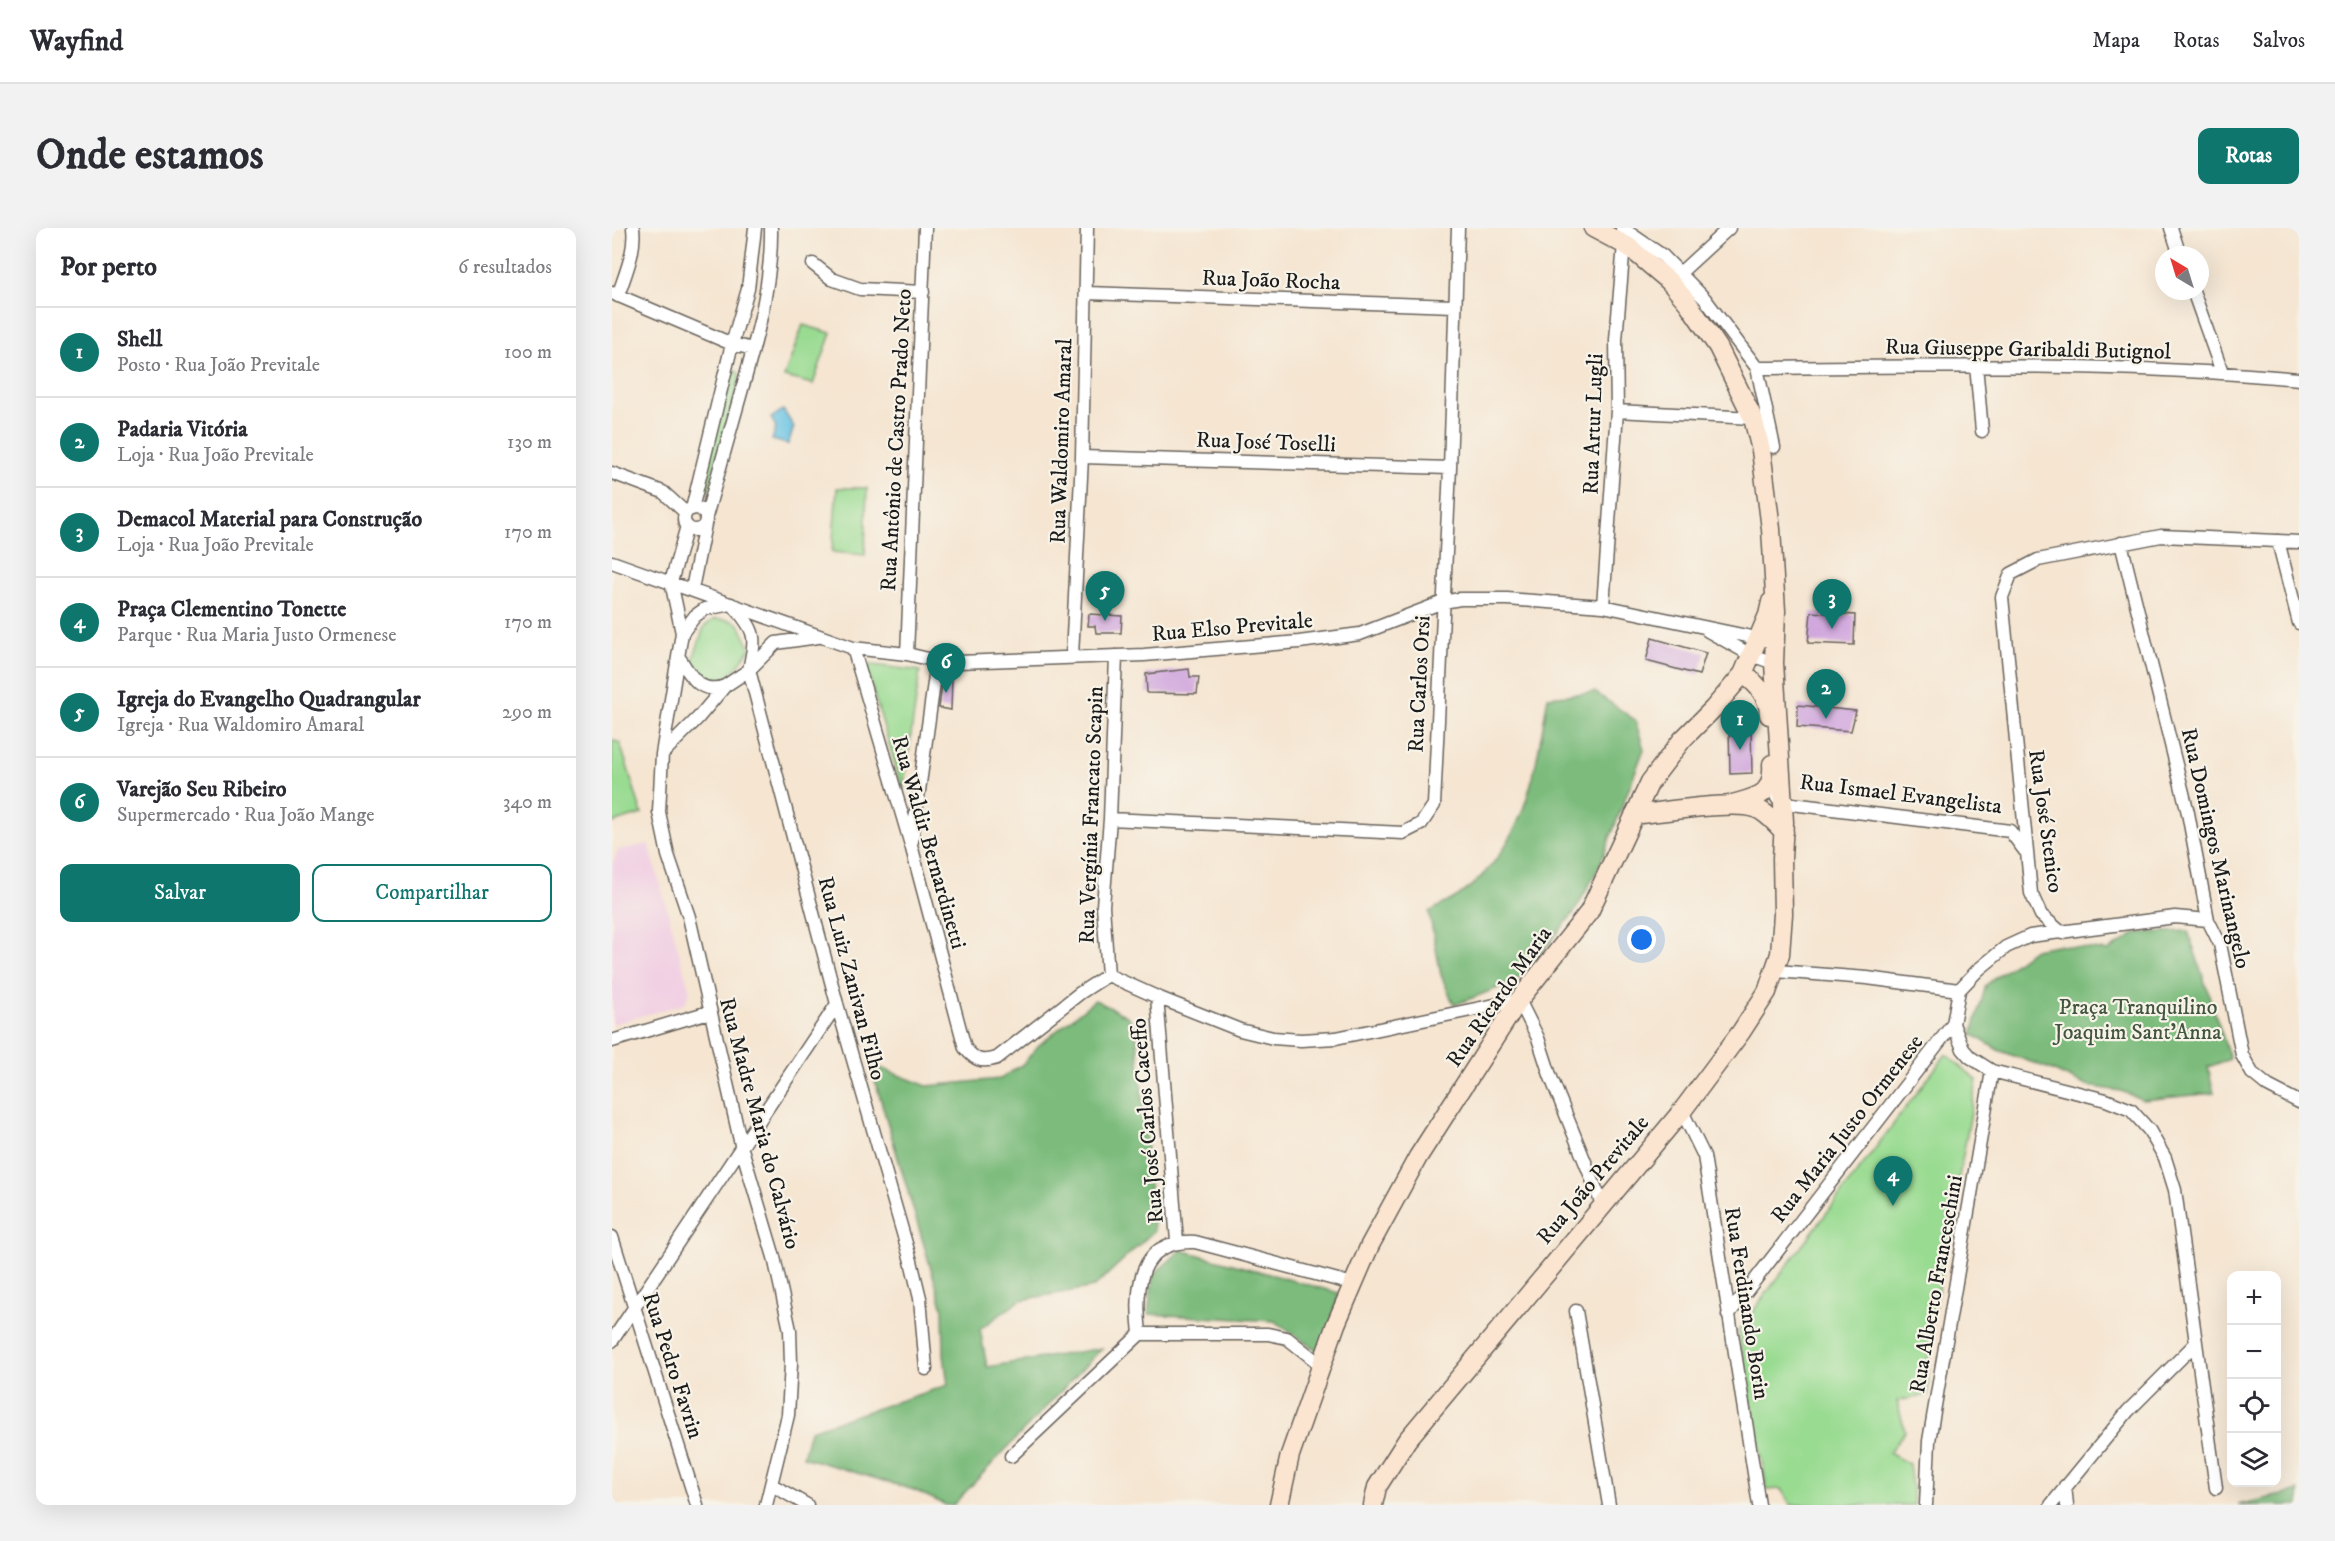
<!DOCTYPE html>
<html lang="pt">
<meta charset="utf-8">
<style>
body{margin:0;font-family:"IM FELL DW Pica",serif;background:#f2f2f3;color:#2b2b33}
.controls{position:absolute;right:18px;bottom:18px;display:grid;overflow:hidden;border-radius:12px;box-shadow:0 6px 24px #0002}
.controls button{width:54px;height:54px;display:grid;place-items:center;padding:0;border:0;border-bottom:2px solid #e1e1e2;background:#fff;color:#2b2b33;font:30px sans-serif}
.compass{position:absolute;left:1543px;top:18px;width:54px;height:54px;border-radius:50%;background:#fff;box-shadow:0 6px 24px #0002;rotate:322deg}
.you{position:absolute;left:1030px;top:712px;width:21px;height:21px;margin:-15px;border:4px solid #fff;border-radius:50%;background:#1a73e8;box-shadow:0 0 0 9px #1a73e833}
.badge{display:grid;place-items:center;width:39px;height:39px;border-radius:50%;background:#0f766e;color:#fff;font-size:20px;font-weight:700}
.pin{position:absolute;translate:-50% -50px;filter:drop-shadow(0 2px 3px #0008)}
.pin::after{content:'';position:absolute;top:32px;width:21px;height:18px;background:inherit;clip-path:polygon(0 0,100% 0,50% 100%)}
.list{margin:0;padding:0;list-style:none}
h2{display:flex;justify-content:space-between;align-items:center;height:78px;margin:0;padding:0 24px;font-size:26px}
h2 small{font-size:20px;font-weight:400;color:#7c7c81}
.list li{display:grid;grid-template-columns:39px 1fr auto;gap:18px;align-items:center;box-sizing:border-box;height:90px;padding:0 24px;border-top:2px solid #e1e1e2}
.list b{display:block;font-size:22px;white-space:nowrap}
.list p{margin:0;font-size:20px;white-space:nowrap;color:#7c7c81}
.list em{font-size:20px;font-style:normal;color:#7c7c81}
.actions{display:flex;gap:12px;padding:18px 24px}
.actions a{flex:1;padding:14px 0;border:2px solid #0f766e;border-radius:12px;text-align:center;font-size:21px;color:#0f766e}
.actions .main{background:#0f766e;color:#fff}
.icon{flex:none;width:33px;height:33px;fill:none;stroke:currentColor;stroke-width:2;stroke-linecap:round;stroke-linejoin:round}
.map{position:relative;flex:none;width:1687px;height:1277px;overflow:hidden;border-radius:12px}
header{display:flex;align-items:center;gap:36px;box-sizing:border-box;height:84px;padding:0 30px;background:#fff;border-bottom:2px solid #e1e1e2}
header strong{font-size:28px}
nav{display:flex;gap:33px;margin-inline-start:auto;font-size:21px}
.intro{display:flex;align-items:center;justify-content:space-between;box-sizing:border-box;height:144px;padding:0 36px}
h1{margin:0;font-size:42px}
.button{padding:15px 27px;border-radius:12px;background:#0f766e;color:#fff;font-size:21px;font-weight:700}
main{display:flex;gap:36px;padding:0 36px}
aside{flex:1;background:#fff;border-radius:12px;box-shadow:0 6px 24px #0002}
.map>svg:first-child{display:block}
.built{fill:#f1d0e3}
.green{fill:#9adb92;stroke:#5b7c57;stroke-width:1.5}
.forest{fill:#7bbb7c;stroke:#4c6c4c;stroke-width:1.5}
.water{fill:#66c2e4;stroke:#416f80;stroke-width:1.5}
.building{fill:#d1a8de}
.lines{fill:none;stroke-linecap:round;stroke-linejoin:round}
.minor-casing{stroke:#68625b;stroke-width:15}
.secondary-casing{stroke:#68625b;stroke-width:21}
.minor{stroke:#fff;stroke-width:12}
.secondary{stroke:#fce5d0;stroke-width:18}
.labels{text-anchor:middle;stroke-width:4.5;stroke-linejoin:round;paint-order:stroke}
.street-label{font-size:22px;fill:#1c1c1c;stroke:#f7f3e8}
.park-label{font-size:22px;fill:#42553f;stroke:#f7f3e8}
</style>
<header>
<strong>Wayfind</strong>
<nav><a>Mapa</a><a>Rotas</a><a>Salvos</a></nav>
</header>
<div class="intro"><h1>Onde estamos</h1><a class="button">Rotas</a></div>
<main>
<aside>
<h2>Por perto<small>6 resultados</small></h2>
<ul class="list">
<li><span class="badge">1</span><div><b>Shell</b><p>Posto · Rua João Previtale</p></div><em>100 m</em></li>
<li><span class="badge">2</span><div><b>Padaria Vitória</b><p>Loja · Rua João Previtale</p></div><em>130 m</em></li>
<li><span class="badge">3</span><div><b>Demacol Material para Construção</b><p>Loja · Rua João Previtale</p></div><em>170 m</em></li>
<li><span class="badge">4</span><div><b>Praça Clementino Tonette</b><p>Parque · Rua Maria Justo Ormenese</p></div><em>170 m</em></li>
<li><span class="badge">5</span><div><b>Igreja do Evangelho Quadrangular</b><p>Igreja · Rua Waldomiro Amaral</p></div><em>290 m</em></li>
<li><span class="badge">6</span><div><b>Varejão Seu Ribeiro</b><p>Supermercado · Rua João Mange</p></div><em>340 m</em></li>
</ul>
<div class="actions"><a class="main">Salvar</a><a>Compartilhar</a></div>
</aside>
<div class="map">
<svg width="1687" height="1277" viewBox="0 0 1687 1277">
<rect width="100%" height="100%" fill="#f7f3e8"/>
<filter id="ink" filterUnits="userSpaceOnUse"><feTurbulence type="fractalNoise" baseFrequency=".0167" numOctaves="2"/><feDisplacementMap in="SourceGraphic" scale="12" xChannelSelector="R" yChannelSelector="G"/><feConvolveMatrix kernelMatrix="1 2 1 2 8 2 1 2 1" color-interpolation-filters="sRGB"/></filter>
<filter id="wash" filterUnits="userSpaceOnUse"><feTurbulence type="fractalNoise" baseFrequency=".008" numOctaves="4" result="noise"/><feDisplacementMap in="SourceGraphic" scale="24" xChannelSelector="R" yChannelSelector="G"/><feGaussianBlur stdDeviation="1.35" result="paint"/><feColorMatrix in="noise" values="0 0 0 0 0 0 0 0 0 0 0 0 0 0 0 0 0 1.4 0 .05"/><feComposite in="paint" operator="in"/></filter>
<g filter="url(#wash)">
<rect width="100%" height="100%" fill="#f5e5d1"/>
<!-- built -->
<path class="built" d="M37,616L78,764L72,776L0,796V637L6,622Z"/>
<!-- green -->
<path class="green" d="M191,97L219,105L201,156L172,149Z
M124,142L128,148L96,264L93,266L88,264L120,145Z
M225,260H255L253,327L220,324Z
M102,391L117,392L127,396L138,420C130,433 110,465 92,454C87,450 83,444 78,440L92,399Z
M253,436L308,443L291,563Z
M0,512L8,515L30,586L0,595Z
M1334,826L1365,852L1317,1111L1316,1167L1285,1173L1293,1203L1277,1225L1297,1236L1302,1277H1179L1169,1261L1155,1262L1126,1103Z"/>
<!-- forest -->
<path class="forest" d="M983,464L1023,492L1032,521L987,639L963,683L911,748L891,758L842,777L829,747L817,684C830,676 846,670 857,660C917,609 923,541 936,469Z
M1576,703L1618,831L1596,839L1602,865L1531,872L1509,863L1475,858L1438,841L1386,822L1360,806L1374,757L1422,721L1445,717L1496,723L1525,705Z
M483,772L515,788L524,799L542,1003L482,1059L409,1072L368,1101L375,1139L490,1120L341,1277H334L302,1262L191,1229L198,1202L336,1157L332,1127L331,1081L258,836L315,858L388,851L411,836L427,817Z
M569,1022L727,1065L711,1127L662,1093L536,1086L541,1047Z
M1687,1263V1277H1626Z"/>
<!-- water -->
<path class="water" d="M171,182L182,199L176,216L160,212L164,199L159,190Z"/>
<g id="blocks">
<!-- building -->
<path class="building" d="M1199,384L1243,387L1242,417L1196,415Z
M477,386L510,388L509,405H484L483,398H476Z
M1040,410L1094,425L1087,447L1034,433Z
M577,441L578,449H587L585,466L535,465L534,446Z
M331,449L340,450L339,482L327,480Z
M1186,477L1244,483L1239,503L1185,499Z
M1139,499L1140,545L1118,546L1117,500Z"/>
</g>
</g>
<g filter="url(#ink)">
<use href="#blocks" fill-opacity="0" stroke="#68625b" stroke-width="1.5"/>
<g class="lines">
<defs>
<path id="minor" d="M1010,0L1051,28L1093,71L1145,140L1162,219
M1559,0L1568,27
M201,36L220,51L248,61L311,64
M1068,45L1117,0
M1581,63L1610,144
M0,65L120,116L141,121
M475,65L842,78
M6,68C13,46 24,23 21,0
M1364,137L1370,203
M1145,140C1325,138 1507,134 1687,151
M1005,183L1141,190
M470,229L838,240
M0,245L51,264L74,285
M72 291a11 11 0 1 1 22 0a11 11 0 1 1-22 0Z
M80,281L120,116L136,61L143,0
M94,289C106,247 118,204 130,161C145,109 160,55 159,0
M1666,313L1687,395
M1509,315L1576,585L1596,692L1608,716L1630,827L1640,845L1656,858L1687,874
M0,334L241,420L295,426L325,433L346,434L532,427L687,414L748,406L831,374L848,371H895L991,378L1154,412
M80,361L93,296
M119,376L93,381L83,388L70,405L50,526L47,584L56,627L77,689L130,921L162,1029L178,1102L179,1136L176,1187L154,1277
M122,378C145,405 144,408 137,442L225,776L299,1033L308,1070L314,1141
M991,378L1005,183L1004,112L1012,16
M1096,403L1139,427L1162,435
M70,405L59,354L75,298
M241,420L299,617L353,820C363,832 369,835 385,830L468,765L496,747L545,769L628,802L661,810L689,812L724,810L907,772L926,810L938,847L990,976
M295,426L313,0
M460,428L470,229L475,0
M68,431C79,449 89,467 113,458
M50,526L86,490L113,458L137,442L164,415L206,409
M1165,570L1172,575L1398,603L1413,623
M498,591L791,605L809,596L822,577L838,240L846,0
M300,613L325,433
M1596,692L1563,689L1418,708L1394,719L1366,742L1347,762L1341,796L1351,821L1358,829L1380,843L1494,872L1519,882L1537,902L1553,930L1563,962L1604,1260
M1450,705L1429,687L1419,665L1390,369L1399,346L1426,332L1549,308L1687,314
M1164,743L1255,750L1347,762
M496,747L491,678L498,591L504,428
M545,769L565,1013
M0,813L97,784
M1070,883L1092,928L1147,1277
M0,1009L85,1277
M964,1083L997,1277
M1116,1087L1341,796
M528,1106C523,1062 525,1011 583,1014L741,1056
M0,1113L225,776
M399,1228L528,1106H656L675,1110L709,1137
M160,1257L195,1277
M1453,1258L1455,1277
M1314,1277L1317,1213L1380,843
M1439,1277L1516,1183L1583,1116"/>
<path id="secondary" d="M1131,446C1146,456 1157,469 1157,487
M1117,577C1144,569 1162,569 1160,536
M1022,587C1048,584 1122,572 1143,580C1155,584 1164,596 1172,604
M667,1277L678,1227L724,1096L758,1017L806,929L907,772L977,684L1038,554L1070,512L1101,481L1131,446L1156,387L1159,374
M761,1277L765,1259L795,1212L1070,883L1129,804L1155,764L1168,726L1171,686L1170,630L1172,594L1162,435L1164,383L1159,301L1149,222L1141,190L1106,119L1076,75L1057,53L1017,19L981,0"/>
</defs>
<!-- minor casing -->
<use href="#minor" class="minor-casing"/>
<!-- secondary casing -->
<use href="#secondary" class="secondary-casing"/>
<!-- minor -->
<use href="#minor" class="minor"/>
<!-- secondary -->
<use href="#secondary" class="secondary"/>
</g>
</g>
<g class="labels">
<!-- street labels -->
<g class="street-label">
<text transform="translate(659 51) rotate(2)" y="8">Rua João Rocha</text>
<text transform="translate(1416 120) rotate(1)" y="8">Rua Giuseppe Garibaldi Butignol</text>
<text transform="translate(980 196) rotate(-88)" y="8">Rua Artur Lugli</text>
<text transform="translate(283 212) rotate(-87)" y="8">Rua Antônio de Castro Prado Neto</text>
<text transform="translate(448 213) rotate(-88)" y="8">Rua Waldomiro Amaral</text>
<text transform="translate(654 213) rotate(2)" y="8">Rua José Toselli</text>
<text transform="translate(620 398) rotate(-5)" y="8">Rua Elso Previtale</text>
<text transform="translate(806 456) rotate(-87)" y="8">Rua Carlos Orsi</text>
<text transform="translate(1289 565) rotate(7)" y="8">Rua Ismael Evangelista</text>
<text transform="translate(478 587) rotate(-88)" y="8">Rua Vergínia Francato Scapin</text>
<text transform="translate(1435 593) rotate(82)" y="8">Rua José Stenico</text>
<text transform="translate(318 614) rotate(74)" y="8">Rua Waldir Bernardinetti</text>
<text transform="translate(1605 620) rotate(77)" y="8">Rua Domingos Marinangelo</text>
<text transform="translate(241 750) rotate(75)" y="8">Rua Luiz Zanivan Filho</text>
<text transform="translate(886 768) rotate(-55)" y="8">Rua Ricardo Maria</text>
<text transform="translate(534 893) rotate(-95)" y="8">Rua José Carlos Caceffo</text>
<text transform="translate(149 895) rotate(75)" y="8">Rua Madre Maria do Calvário</text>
<text transform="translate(1234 900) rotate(-52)" y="8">Rua Maria Justo Ormenese</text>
<text transform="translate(980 951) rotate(-50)" y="8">Rua João Previtale</text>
<text transform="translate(1323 1056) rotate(-80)" y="8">Rua Alberto Franceschini</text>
<text transform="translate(1136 1075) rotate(81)" y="8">Rua Ferdinando Borin</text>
<text transform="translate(62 1137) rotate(72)" y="8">Rua Pedro Favrin</text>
</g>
<!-- park labels -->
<g class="park-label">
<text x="1526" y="786">Praça Tranquilino<tspan x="1526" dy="25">Joaquim Sant’Anna</tspan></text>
</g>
</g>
</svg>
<div class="controls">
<button>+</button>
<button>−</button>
<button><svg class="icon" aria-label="locate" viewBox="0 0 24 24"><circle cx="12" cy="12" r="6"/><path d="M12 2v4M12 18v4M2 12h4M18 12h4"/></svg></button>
<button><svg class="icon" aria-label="layers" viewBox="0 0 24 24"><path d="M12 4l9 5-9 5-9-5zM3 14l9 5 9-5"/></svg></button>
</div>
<svg class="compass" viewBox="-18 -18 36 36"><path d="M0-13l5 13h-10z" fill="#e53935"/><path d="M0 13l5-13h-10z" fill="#7c7c81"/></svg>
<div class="you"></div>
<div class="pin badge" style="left:1128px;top:522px">1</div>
<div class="pin badge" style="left:1214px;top:491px">2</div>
<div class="pin badge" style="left:1220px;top:401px">3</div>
<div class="pin badge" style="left:1281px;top:978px">4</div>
<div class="pin badge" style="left:493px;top:393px">5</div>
<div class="pin badge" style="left:334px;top:465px">6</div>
</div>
</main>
